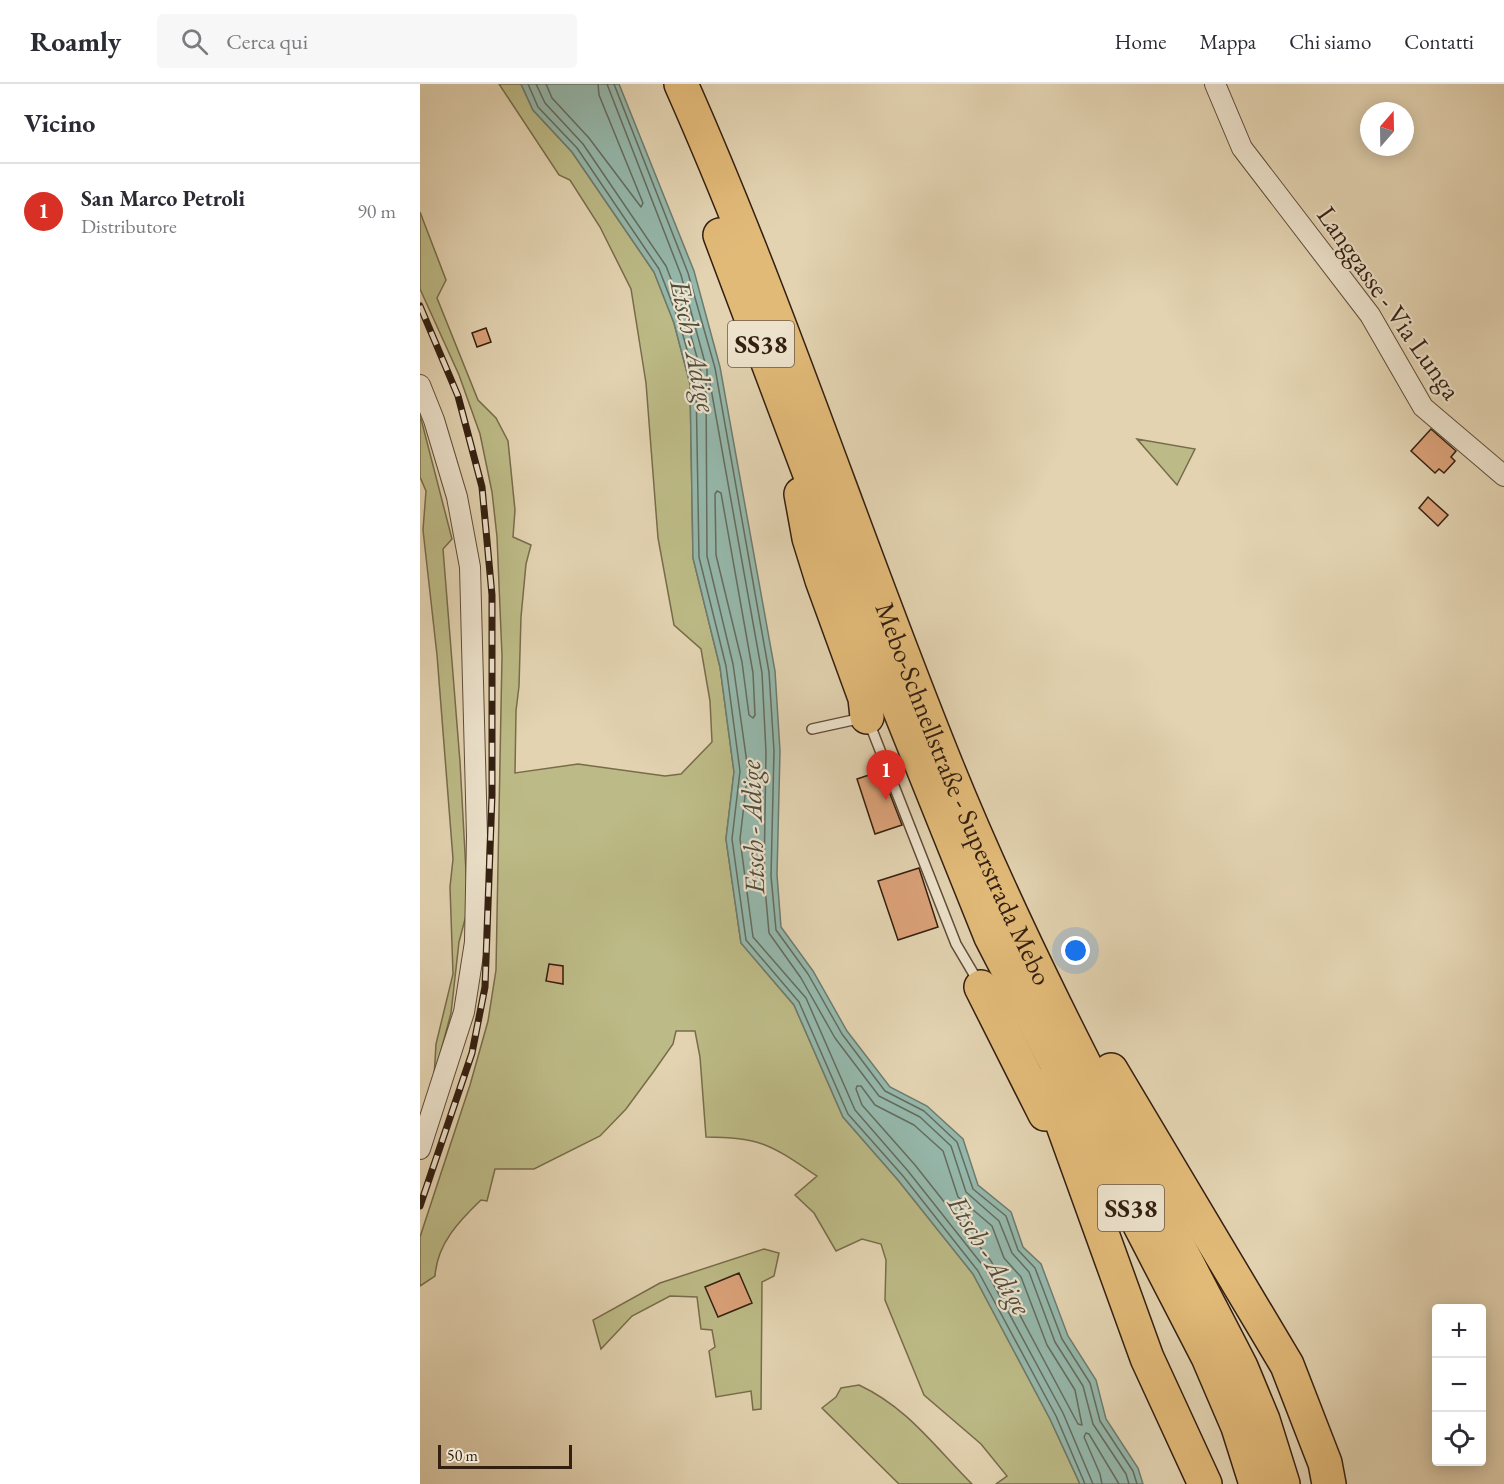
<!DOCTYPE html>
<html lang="it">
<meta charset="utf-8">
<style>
body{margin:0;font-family:"EB Garamond",serif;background:#f7f7f7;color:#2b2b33}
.controls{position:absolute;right:18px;bottom:18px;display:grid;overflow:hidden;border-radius:6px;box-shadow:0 3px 15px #0003}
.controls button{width:54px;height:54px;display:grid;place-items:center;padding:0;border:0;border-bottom:2px solid #e1e1e2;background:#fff;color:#2b2b33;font:30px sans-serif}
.compass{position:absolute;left:940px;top:18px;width:54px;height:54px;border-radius:50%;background:#fff;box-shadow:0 3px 15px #0003;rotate:20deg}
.scale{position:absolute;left:18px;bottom:15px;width:134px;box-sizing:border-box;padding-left:6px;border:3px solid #331f10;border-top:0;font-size:16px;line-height:21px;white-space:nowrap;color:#331f10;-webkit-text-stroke:4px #ede2cc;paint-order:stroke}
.you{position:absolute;left:656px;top:867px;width:21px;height:21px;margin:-15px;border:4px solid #fff;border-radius:50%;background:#1a73e8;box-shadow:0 0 0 9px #1a73e833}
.badge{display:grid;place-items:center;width:39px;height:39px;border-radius:50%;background:#d93025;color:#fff;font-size:20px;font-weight:700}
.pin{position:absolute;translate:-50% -50px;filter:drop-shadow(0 2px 3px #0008)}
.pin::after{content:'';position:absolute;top:32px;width:21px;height:18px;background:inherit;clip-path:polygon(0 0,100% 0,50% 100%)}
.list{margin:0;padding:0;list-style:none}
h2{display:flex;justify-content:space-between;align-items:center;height:78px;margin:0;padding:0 24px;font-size:26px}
h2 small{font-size:20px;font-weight:400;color:#7c7c81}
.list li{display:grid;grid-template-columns:39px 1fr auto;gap:18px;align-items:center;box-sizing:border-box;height:96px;padding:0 24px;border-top:2px solid #e1e1e2}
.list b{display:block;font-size:22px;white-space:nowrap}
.list p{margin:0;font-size:20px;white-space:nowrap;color:#7c7c81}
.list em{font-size:20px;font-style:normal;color:#7c7c81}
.icon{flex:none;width:33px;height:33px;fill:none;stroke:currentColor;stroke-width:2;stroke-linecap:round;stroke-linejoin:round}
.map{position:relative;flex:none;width:1084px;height:1400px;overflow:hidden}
header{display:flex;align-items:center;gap:36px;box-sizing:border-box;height:84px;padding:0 30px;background:#fff;border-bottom:2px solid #e1e1e2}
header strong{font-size:28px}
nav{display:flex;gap:33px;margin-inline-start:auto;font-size:21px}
.search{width:420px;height:54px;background:#f7f7f7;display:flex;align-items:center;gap:15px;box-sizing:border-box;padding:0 21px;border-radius:6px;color:#7c7c81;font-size:22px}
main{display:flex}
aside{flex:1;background:#fff}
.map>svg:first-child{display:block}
.green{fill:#bcba86;stroke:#786c4b;stroke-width:1.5}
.water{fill:#95b8ac;stroke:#6e7b6e;stroke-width:1.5}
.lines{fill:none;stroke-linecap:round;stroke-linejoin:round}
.shore{stroke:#646c5e;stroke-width:1.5}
.building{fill:#dba178;stroke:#331f10;stroke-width:1.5}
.service-casing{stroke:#5f4c38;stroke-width:12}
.minor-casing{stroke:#5f4c38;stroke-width:22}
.trunk-casing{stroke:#331f10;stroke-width:36}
.service{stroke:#ede2cc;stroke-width:9}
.minor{stroke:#ede2cc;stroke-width:20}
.trunk{stroke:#e2ba78;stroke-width:33}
.rail-casing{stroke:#331f10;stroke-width:7}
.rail{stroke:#ede2cc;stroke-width:4.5;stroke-dasharray:14;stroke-linecap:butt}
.labels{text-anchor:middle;stroke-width:4.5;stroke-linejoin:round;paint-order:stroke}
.shield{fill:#ede2cc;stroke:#6b5a48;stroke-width:1.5}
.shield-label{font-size:26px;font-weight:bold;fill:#331f10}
.street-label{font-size:27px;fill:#331f10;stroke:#ede2cc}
.water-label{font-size:28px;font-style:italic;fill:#504d3f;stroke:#ede2cc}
</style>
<header>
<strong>Roamly</strong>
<div class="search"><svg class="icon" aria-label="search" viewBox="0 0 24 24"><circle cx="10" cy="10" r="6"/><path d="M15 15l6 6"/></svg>Cerca qui</div>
<nav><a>Home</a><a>Mappa</a><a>Chi siamo</a><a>Contatti</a></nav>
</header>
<main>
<aside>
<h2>Vicino<small></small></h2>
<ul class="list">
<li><span class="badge">1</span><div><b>San Marco Petroli</b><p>Distributore</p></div><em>90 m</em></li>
</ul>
</aside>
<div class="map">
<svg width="1084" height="1400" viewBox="0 0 1084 1400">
<rect width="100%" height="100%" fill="#e3d3b1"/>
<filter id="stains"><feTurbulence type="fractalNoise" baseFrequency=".00333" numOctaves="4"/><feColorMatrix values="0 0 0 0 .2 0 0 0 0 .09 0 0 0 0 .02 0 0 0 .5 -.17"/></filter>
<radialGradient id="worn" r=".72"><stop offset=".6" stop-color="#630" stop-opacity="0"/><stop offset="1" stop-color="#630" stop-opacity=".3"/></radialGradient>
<!-- green -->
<path class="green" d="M79,0H101L113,26L152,68L234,188L254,239L270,300L273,474L300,583L314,688L306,755L321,859L374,921L423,1033L478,1096L553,1190L630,1335L660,1400H576L587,1392L561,1360L504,1311L465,1216L466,1176L461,1160L442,1155L416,1167L394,1129L375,1111L397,1092C352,1062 342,1053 286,1053L280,973L275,947H256L253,960L234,987L206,1025L180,1052L114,1085H75L67,1117L61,1116C39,1137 17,1160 15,1192L0,1202V1153L50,1001L68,937L76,886L82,572L77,453L72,408L60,350L39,291L0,205V128L26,196L17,214L58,316L76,334L88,357L95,426L93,453L111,461L106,480L101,533L99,602L96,627L95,689L158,680L245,692L261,690L292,658L290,617L281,565L254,541L238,454L226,299L211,205L180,143L150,96L139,91Z
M0,331L32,455L23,465L40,678L48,824L39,858L31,929L14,993L16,960L33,890L30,803L33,775L17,571L3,446L6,407L0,393Z
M717,355L775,365L757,401Z
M344,1165L359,1169L354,1192L342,1198L341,1325L333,1326L331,1307L296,1313L289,1267L295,1263L292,1246L281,1245L277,1213L250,1212L212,1232L181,1265L173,1236L240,1199Z
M439,1301C488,1324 514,1362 552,1400H479L402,1324L416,1313L421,1304Z"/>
<!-- water -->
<path class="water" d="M101,0H199L274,187L300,283L355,587L360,667L357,791L361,843L393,887L427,947L470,1003L507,1022L543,1055L558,1101L591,1128L603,1163L621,1180L648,1252L676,1296L686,1335L718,1384L723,1400H660L630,1335L553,1190L478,1096L423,1033L374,921L321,859L306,755L314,688L300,583L273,474L270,300L254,239L234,188L152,68L113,26Z"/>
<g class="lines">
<!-- shore -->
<path class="shore" d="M108,0L118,23L157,64L239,185L259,237L276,298L279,473L306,582L320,687L312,755L326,856L379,918L428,1030L483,1092L558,1187L636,1332L665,1400
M116,0L125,19L163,60L246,182L266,234L283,295L287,297V286L261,191L187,0
M126,0L132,14L169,54L221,123L223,119L179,11L178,0
M194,0L268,189L295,284L349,588L354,667L351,792L356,846L388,890L422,950L465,1007L504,1027L537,1058L553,1105L586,1132L598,1166L615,1184L642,1255L670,1299L680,1337L713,1387L717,1400
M297,407L301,409L333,589L335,631L333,634L329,631L322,578L296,471L295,410Z
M437,1002H441L455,1021L494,1041L523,1067L538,1113L572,1142L584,1174L601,1193L627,1261L655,1306L662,1341L658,1340L571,1177L495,1081L442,1021L436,1005Z
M673,1400L643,1329L564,1183L488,1087L435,1026L386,914L333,853L320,755L328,686L313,580L287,472L286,297L290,299L342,589L346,668L344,792L349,849L381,894L415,954L459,1012L500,1033L531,1062L546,1108L579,1137L592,1169L609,1188L635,1258L663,1302L673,1340L706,1390L709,1400
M682,1400L680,1390L664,1353L666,1349L669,1350L699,1400"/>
</g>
<!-- building -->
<path class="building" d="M66,244L71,258L57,263L52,249Z
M1011,345L1036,367L1031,373L1035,377L1024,389L1019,385L1015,389L991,367Z
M1008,413L1028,431L1018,442L999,424Z
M461,687L482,741L455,750L437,695Z
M499,784L518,843L478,856L458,797Z
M129,880L143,882V900L126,897Z
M319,1189L332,1219L298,1233L285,1203Z"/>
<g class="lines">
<defs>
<path id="service" d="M392,645L447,633L536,860L559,899"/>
<path id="minor" d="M795,0L822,64L950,231L1003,323L1084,392
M0,301L14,336L37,413L50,483L57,752L55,858L44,928L0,1065"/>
<g id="trunk">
<path id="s1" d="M261,0C360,223 435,456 527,683C610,888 720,1086 821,1283L843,1336L863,1400"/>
<path d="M300,151L460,577L571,853L788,1273L818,1343L836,1400"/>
<path d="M381,410L389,454L402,496L445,614L447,633"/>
<path d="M561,903L625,1030"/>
<path d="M691,986L867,1281L905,1379L909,1400"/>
<path d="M628,1000L727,1274L785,1400"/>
</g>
</defs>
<!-- service casing -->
<use href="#service" class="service-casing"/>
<!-- minor casing -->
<use href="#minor" class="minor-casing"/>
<!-- trunk casing -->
<use href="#trunk" class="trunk-casing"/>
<!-- service -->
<use href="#service" class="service"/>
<!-- minor -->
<use href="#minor" class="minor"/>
<!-- trunk -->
<use href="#trunk" class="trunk"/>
<defs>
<path id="rail" d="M0,222L38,312L62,403L72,511V711L65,903L52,969L0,1122"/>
</defs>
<!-- rail casing -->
<use href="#rail" class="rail-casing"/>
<!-- rail -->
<use href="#rail" class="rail"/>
</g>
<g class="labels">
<!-- shield labels -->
<g class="shield">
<rect x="308" y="237" width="66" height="46" rx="4.5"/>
<rect x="678" y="1101" width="66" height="46" rx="4.5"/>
</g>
<g class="shield-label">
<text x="341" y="269">SS38</text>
<text x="711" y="1133">SS38</text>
</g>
<!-- street labels -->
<g class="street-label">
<text transform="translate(969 219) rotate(55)" y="9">Langgasse - Via Lunga</text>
<text dy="9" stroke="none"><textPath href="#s1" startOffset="764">Mebo-Schnellstraße - Superstrada Mebo</textPath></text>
</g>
<!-- water labels -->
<g class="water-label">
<text transform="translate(274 262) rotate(78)" y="10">Etsch - Adige</text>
<text transform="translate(332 743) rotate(-92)" y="10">Etsch - Adige</text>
<text transform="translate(570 1171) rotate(59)" y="10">Etsch - Adige</text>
</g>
</g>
<rect width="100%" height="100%" filter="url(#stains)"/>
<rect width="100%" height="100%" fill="url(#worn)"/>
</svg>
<div class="controls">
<button>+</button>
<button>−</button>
<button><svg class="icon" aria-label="locate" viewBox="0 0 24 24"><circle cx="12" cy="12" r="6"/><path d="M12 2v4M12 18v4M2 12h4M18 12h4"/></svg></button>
</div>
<svg class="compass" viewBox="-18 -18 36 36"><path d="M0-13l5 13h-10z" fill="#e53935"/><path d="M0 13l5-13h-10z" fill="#7c7c81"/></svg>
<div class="scale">50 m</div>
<div class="you"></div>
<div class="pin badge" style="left:466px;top:716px">1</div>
</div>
</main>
